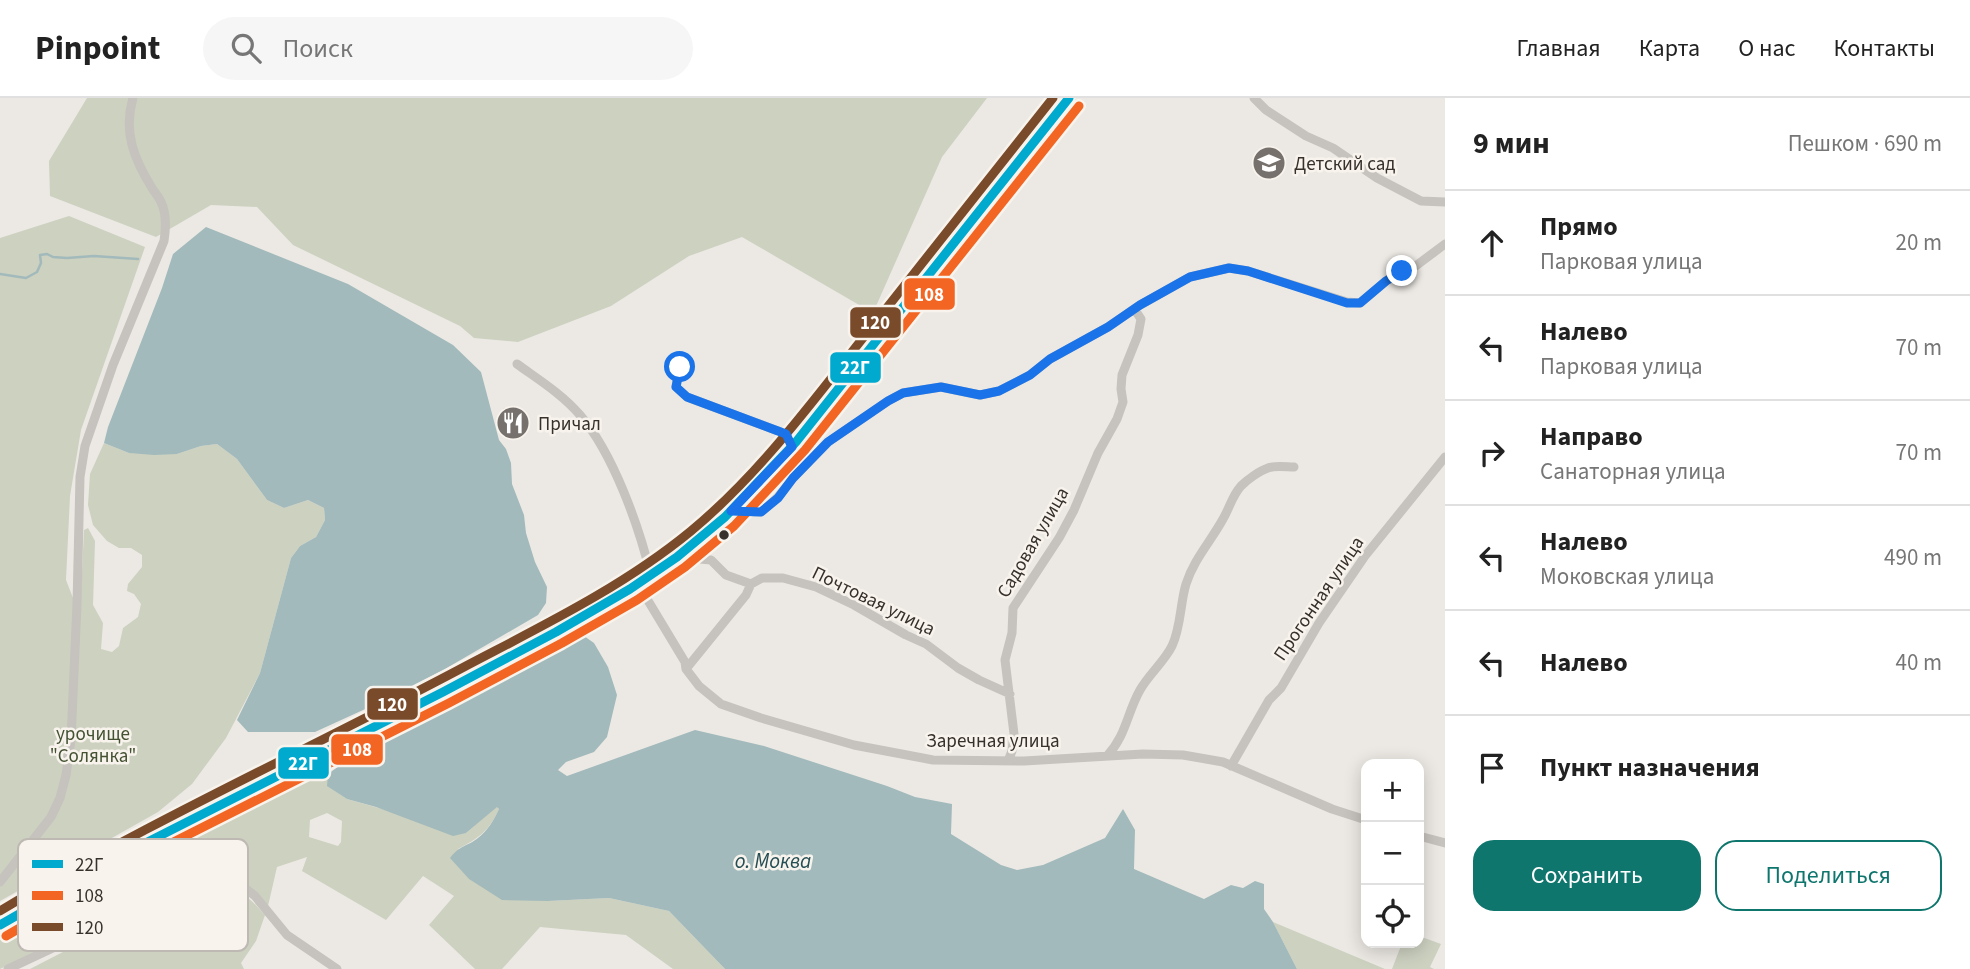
<!DOCTYPE html>
<html lang="ru">
<meta charset="utf-8">
<style>
body{margin:0;font-family:"Source Sans 3",sans-serif;background:#f6f6f6;color:#222}
.controls{position:absolute;right:21px;bottom:21px;display:grid;overflow:hidden;border-radius:14px;box-shadow:0 4px 18px #0003}
.controls button{width:63px;height:63px;display:grid;place-items:center;padding:0;border:0;border-bottom:2px solid #e0e0e0;background:#fff;color:#222;font:35px sans-serif}
.stop{position:absolute;width:21px;height:21px;margin:-16px;border:5px solid #1a73e8;border-radius:50%;background:#fff}
.stop.end{background:#1a73e8;border-color:#fff;box-shadow:0 2px 7px #0008}
.list{margin:0;padding:0;list-style:none}
h2{display:flex;justify-content:space-between;align-items:center;height:91px;margin:0;padding:0 28px;font-size:30px}
h2 small{font-size:23px;font-weight:400;color:#767676}
.list li{display:grid;grid-template-columns:46px 1fr auto;gap:21px;align-items:center;box-sizing:border-box;height:105px;padding:0 28px;border-top:2px solid #e0e0e0}
.list b{display:block;font-size:26px;white-space:nowrap}
.list p{margin:0;font-size:23px;white-space:nowrap;color:#767676}
.list em{font-size:23px;font-style:normal;color:#767676}
.actions{display:flex;gap:14px;padding:21px 28px}
.actions a{flex:1;padding:16px 0;border:2px solid #0f766e;border-radius:21px;text-align:center;font-size:24px;color:#0f766e}
.actions .main{background:#0f766e;color:#fff}
.icon{flex:none;width:38px;height:38px;fill:none;stroke:currentColor;stroke-width:2;stroke-linecap:round;stroke-linejoin:round}
.map{position:relative;flex:none;width:1445px;height:871px;overflow:hidden}
header{display:flex;align-items:center;gap:42px;box-sizing:border-box;height:98px;padding:0 35px;background:#fff;border-bottom:2px solid #e0e0e0}
header strong{font-size:33px}
nav{display:flex;gap:38px;margin-inline-start:auto;font-size:24px}
.search{width:490px;height:63px;background:#f6f6f6;display:flex;align-items:center;gap:18px;box-sizing:border-box;padding:0 24px;border-radius:38px;color:#767676;font-size:26px}
main{display:flex}
aside{flex:1;background:#fff}
.map>svg:first-child{display:block}
.green{fill:#cdd1c0;fill-rule:evenodd}
.water{fill:#a2babb}
.lines{fill:none;stroke-linecap:round;stroke-linejoin:round}
.stream{stroke:#a2babb;stroke-width:2.5}
.street{stroke:#c6c2bd;stroke-width:9}
.primary{stroke:#aba6a2;stroke-width:14}
.bus-1-casing{stroke:#f8f4ed;stroke-width:14}
.bus-2-casing{stroke:#f8f4ed;stroke-width:14}
.bus-3-casing{stroke:#f8f4ed;stroke-width:14}
.bus-1{stroke:#00a9ce;stroke-width:9}
.bus-2{stroke:#f26522;stroke-width:9}
.bus-3{stroke:#7a4b2a;stroke-width:9}
.route{stroke:#1a73e8;stroke-width:9}
.bus-dot{fill:#37302b;stroke:#f8f4ed;stroke-width:2.5}
.labels{text-anchor:middle;stroke-width:5;stroke-linejoin:round;paint-order:stroke}
.poi-label{font-size:19px;fill:#37302b;stroke:#f8f4ed;text-anchor:start}
.street-label{font-size:19px;fill:#37302b;stroke:#f8f4ed}
.park-label{font-size:19px;fill:#445232;stroke:#f8f4ed}
.water-label{font-size:21px;font-style:italic;fill:#254e54;stroke:#f8f4ed}
.key{fill:#f8f4ed;stroke:#beb9b3;stroke-width:2}
.key-label{font-size:19px;fill:#37302b}
.line-badge{stroke:#f8f4ed;stroke-width:2.5}
.badge-label{font-size:19px;text-anchor:middle;font-weight:bold;fill:#fff}
</style>
<header>
<strong>Pinpoint</strong>
<div class="search"><svg class="icon" aria-label="search" viewBox="0 0 24 24"><circle cx="10" cy="10" r="6"/><path d="M15 15l6 6"/></svg>Поиск</div>
<nav><a>Главная</a><a>Карта</a><a>О нас</a><a>Контакты</a></nav>
</header>
<main>
<div class="map">
<svg width="1445" height="871" viewBox="0 0 1445 871">
<rect width="100%" height="100%" fill="#ece9e4"/>
<!-- green -->
<path class="green" d="M87,0H987L942,59L873,215L742,139L689,158L611,208L518,244L474,240L460,228L293,147L257,109L211,107L156,139L50,98L49,63Z
M69,118L145,149L81,332L70,398L66,482L80,518L84,432L88,430L95,443L93,507L103,525L101,551L112,554L119,548L123,530L138,519L141,506L134,496L127,493L128,486L142,469V457L131,450H119L107,443L93,427L88,407L90,376L104,345L129,355L177,356L201,348L217,346L237,361L267,402L284,410L308,402L324,410L325,422L316,439L300,448L291,460L260,575L226,640L192,686L158,714L0,803V140Z
M328,676V688L347,701L466,735L497,708L499,711C489,733 479,740 458,751L548,803L609,800L669,813L725,871H673L626,837L540,829L502,871H475L429,827L454,798L423,778L386,822L302,773L307,759L277,769L268,808L245,785L239,775L232,768L228,781L195,789L119,815L0,871V840L64,802L236,709L271,697L307,679ZM327,715L342,723L341,744L338,748L309,739L310,722Z
M222,792C245,793 250,801 265,817L256,843L241,865L244,871H30L121,824L190,804Z
M1273,824L1385,871H1297Z
M1419,838L1441,846L1430,869L1434,871H1392L1402,845H1419Z"/>
<!-- water -->
<path class="water" d="M206,129L348,186L453,247L481,274L499,342L506,351L511,365L512,386L524,417L526,435L535,464L547,489L546,505L538,517L445,571L374,607L315,634H248L237,622L260,575L291,460L300,448L316,439L325,422L324,410L308,402L284,410L267,402L237,361L217,346L201,348L177,356L154,357L129,355L104,345L108,329L162,190L173,156Z
M584,538L594,545L608,569L617,597L607,639L594,654L566,664L558,672L567,678L695,632L764,648L887,688L915,699L952,706L951,736L1001,767L1017,772L1043,767L1105,740L1123,711L1135,732L1134,771L1204,801L1231,787L1243,790L1255,783L1264,786V811L1273,824L1297,871H725L669,813L609,800L548,803L502,802L469,781L450,760C461,746 467,749 478,740C488,732 494,722 499,711L497,709L466,735L453,738L376,709L347,701L327,688L328,676L346,663L576,539Z"/>
<g class="lines">
<!-- stream -->
<path class="stream" d="M0,176L26,180L37,174L41,165L40,157L47,156L53,159L67,160L94,158L138,161"/>
<!-- street -->
<path class="street" d="M1254,0L1266,12L1306,38L1333,50L1377,80L1421,103L1445,104
M517,266C539,282 562,296 580,317C613,355 639,428 651,478
M679,269L676,289L687,299L786,336L792,349
M732,413L761,414L778,399L793,380L828,344L888,303L903,295L941,289L980,297L999,293L1030,277L1050,261L1108,229L1140,207L1190,179L1229,170L1248,173L1347,204L1360,205L1386,183L1402,173L1413,170L1445,146
M677,459L711,462L726,477L751,486L762,480H783L816,489L854,507L906,537L926,546L958,570L979,582L1010,596
M638,486L685,564L686,571L699,588L721,606L761,620L854,647L933,662L1024,663L1143,656L1183,657L1223,664L1332,711L1366,722
M686,571L746,497L751,486
M1107,658C1126,638 1127,615 1140,592C1149,576 1164,564 1172,548C1181,529 1180,506 1186,486C1194,461 1211,443 1223,421C1230,409 1232,398 1241,388C1247,382 1259,373 1268,370C1275,367 1287,369 1294,369
M1008,663L1012,653L1014,636L1005,562L1012,535L1013,510L1059,440L1074,412L1098,355L1117,321L1123,304L1121,291L1122,277L1138,237L1141,221L1135,212
M1231,668L1269,602L1281,590L1319,525L1365,458L1445,359
M1419,738L1445,745
M0,784L51,719L60,700L66,677L71,642L77,506L80,379L85,348L113,267L164,143C166,130 167,116 161,104C159,99 155,95 152,90C134,61 123,34 133,0
M8,871L121,818L217,787H241L255,798L287,837L337,871"/>
<!-- primary -->
<path class="primary" d="M0,827C162,726 339,652 506,561C572,525 642,490 699,442C735,413 765,378 796,344L1069,0"/>
<defs>
<path id="bus-1" d="M0,827L124,756L443,594L556,534L630,491L677,459L725,419L796,344L1069,0"/>
<path id="bus-2" d="M6,838L130,766L449,605L562,545L637,502L685,469L734,428L805,352L1079,8"/>
<path id="bus-3" d="M0,813C150,723 310,651 464,569C542,528 623,489 691,433C756,379 807,311 859,245C924,164 988,82 1053,0"/>
</defs>
<!-- bus-1 casing -->
<use href="#bus-1" class="bus-1-casing"/>
<!-- bus-2 casing -->
<use href="#bus-2" class="bus-2-casing"/>
<!-- bus-3 casing -->
<use href="#bus-3" class="bus-3-casing"/>
<!-- bus-1 -->
<use href="#bus-1" class="bus-1"/>
<!-- bus-2 -->
<use href="#bus-2" class="bus-2"/>
<!-- bus-3 -->
<use href="#bus-3" class="bus-3"/>
</g>
<g class="lines">
<!-- route -->
<path class="route" d="M680,269L676,289L687,299L786,336L792,349L731,413L761,414L778,400L793,380L828,344L888,303L903,295L941,289L980,297L999,293L1030,277L1050,261L1108,229L1140,207L1190,179L1229,170L1248,173L1347,205H1360L1386,183L1402,173"/>
</g>
<!-- icons -->
<defs>
<symbol id="school-disc" viewBox="-11 -11 22 22"><circle r="9.5" fill="#76716c" stroke="#f8f4ed"/><path d="M0-5L7-2L0 1L-7-2ZM-4 1L0 2.5L4 1V4Q0 6-4 4Z" fill="#fff"/></symbol>
<symbol id="restaurant-disc" viewBox="-11 -11 22 22"><circle r="9.5" fill="#76716c" stroke="#f8f4ed"/><path d="M-5-6h1v4h1v-4h1v4h1v-4h1v5L-1.5 .5V6h-2V.5L-5-1ZM5-6V6H3V1.5H1.5Q1.5-4 5-6Z" fill="#fff"/></symbol>
</defs>
<g fill-rule="evenodd">
<use href="#school-disc" x="1250" y="46" width="38" height="38"/>
<use href="#restaurant-disc" x="494" y="306" width="38" height="38"/>
</g>
<!-- markers -->
<circle class="bus-dot" cx="724" cy="437" r="6"/>
<g class="labels">
<!-- poi labels -->
<g class="poi-label">
<text x="1294" y="72">Детский сад</text>
<text x="538" y="332">Причал</text>
</g>
<!-- street labels -->
<g class="street-label">
<text transform="translate(1032 444) rotate(-60)" y="7">Садовая улица</text>
<text transform="translate(1318 500) rotate(-56)" y="7">Прогонная улица</text>
<text transform="translate(874 502) rotate(26)" y="7">Почтовая улица</text>
<text x="993" y="649">Заречная улица</text>
</g>
<!-- park labels -->
<g class="park-label">
<text x="93" y="642">урочище<tspan x="93" dy="22">"Солянка"</tspan></text>
</g>
<!-- water labels -->
<g class="water-label">
<text x="773" y="770">о. Моква</text>
</g>
</g>
<!-- legend -->
<rect x="18" y="741" width="230" height="112" rx="10" class="key"/>
<rect x="32" y="762" width="31" height="8" fill="#00a9ce"/>
<rect x="32" y="793" width="31" height="9" fill="#f26522"/>
<rect x="32" y="825" width="31" height="8" fill="#7a4b2a"/>
<g class="key-label">
<text x="75" y="773">22Г</text>
<text x="75" y="804">108</text>
<text x="75" y="836">120</text>
</g>
<g class="line-badge">
<rect x="903" y="179" width="53" height="34" rx="7" fill="#f26522"/>
<rect x="849" y="208" width="53" height="33" rx="7" fill="#7a4b2a"/>
<rect x="829" y="253" width="53" height="33" rx="7" fill="#00a9ce"/>
<rect x="366" y="589" width="53" height="34" rx="7" fill="#7a4b2a"/>
<rect x="330" y="635" width="54" height="33" rx="7" fill="#f26522"/>
<rect x="277" y="648" width="53" height="34" rx="7" fill="#00a9ce"/>
</g>
<g class="badge-label">
<text x="929" y="203">108</text>
<text x="875" y="231">120</text>
<text x="855" y="276">22Г</text>
<text x="392" y="613">120</text>
<text x="357" y="658">108</text>
<text x="303" y="672">22Г</text>
</g>
</svg>
<div class="controls">
<button>+</button>
<button>−</button>
<button><svg class="icon" aria-label="locate" viewBox="0 0 24 24"><circle cx="12" cy="12" r="6"/><path d="M12 2v4M12 18v4M2 12h4M18 12h4"/></svg></button>
</div>
<div class="stop" style="left:680px;top:269px"></div>
<div class="stop end" style="left:1402px;top:173px"></div>
</div>
<aside>
<h2>9 мин<small>Пешком · 690 m</small></h2>
<ul class="list">
<li><svg class="icon" aria-label="ahead" viewBox="0 0 24 24"><path d="M12 20V5M6 11l6-6 6 6"/></svg><div><b>Прямо</b><p>Парковая улица</p></div><em>20 m</em></li>
<li><svg class="icon" aria-label="left" viewBox="0 0 24 24"><path d="M17 20v-9H6M10 6l-5 5 5 5"/></svg><div><b>Налево</b><p>Парковая улица</p></div><em>70 m</em></li>
<li><svg class="icon" aria-label="right" viewBox="0 0 24 24"><path d="M7 20v-9h11M14 6l5 5-5 5"/></svg><div><b>Направо</b><p>Санаторная улица</p></div><em>70 m</em></li>
<li><svg class="icon" aria-label="left" viewBox="0 0 24 24"><path d="M17 20v-9H6M10 6l-5 5 5 5"/></svg><div><b>Налево</b><p>Моковская улица</p></div><em>490 m</em></li>
<li><svg class="icon" aria-label="left" viewBox="0 0 24 24"><path d="M17 20v-9H6M10 6l-5 5 5 5"/></svg><div><b>Налево</b></div><em>40 m</em></li>
<li><svg class="icon" aria-label="arrive" viewBox="0 0 24 24"><path d="M6 21V4h12l-3 4 3 4H6"/></svg><div><b>Пункт назначения</b></div></li>
</ul>
<div class="actions"><a class="main">Сохранить</a><a>Поделиться</a></div>
</aside>
</main>
